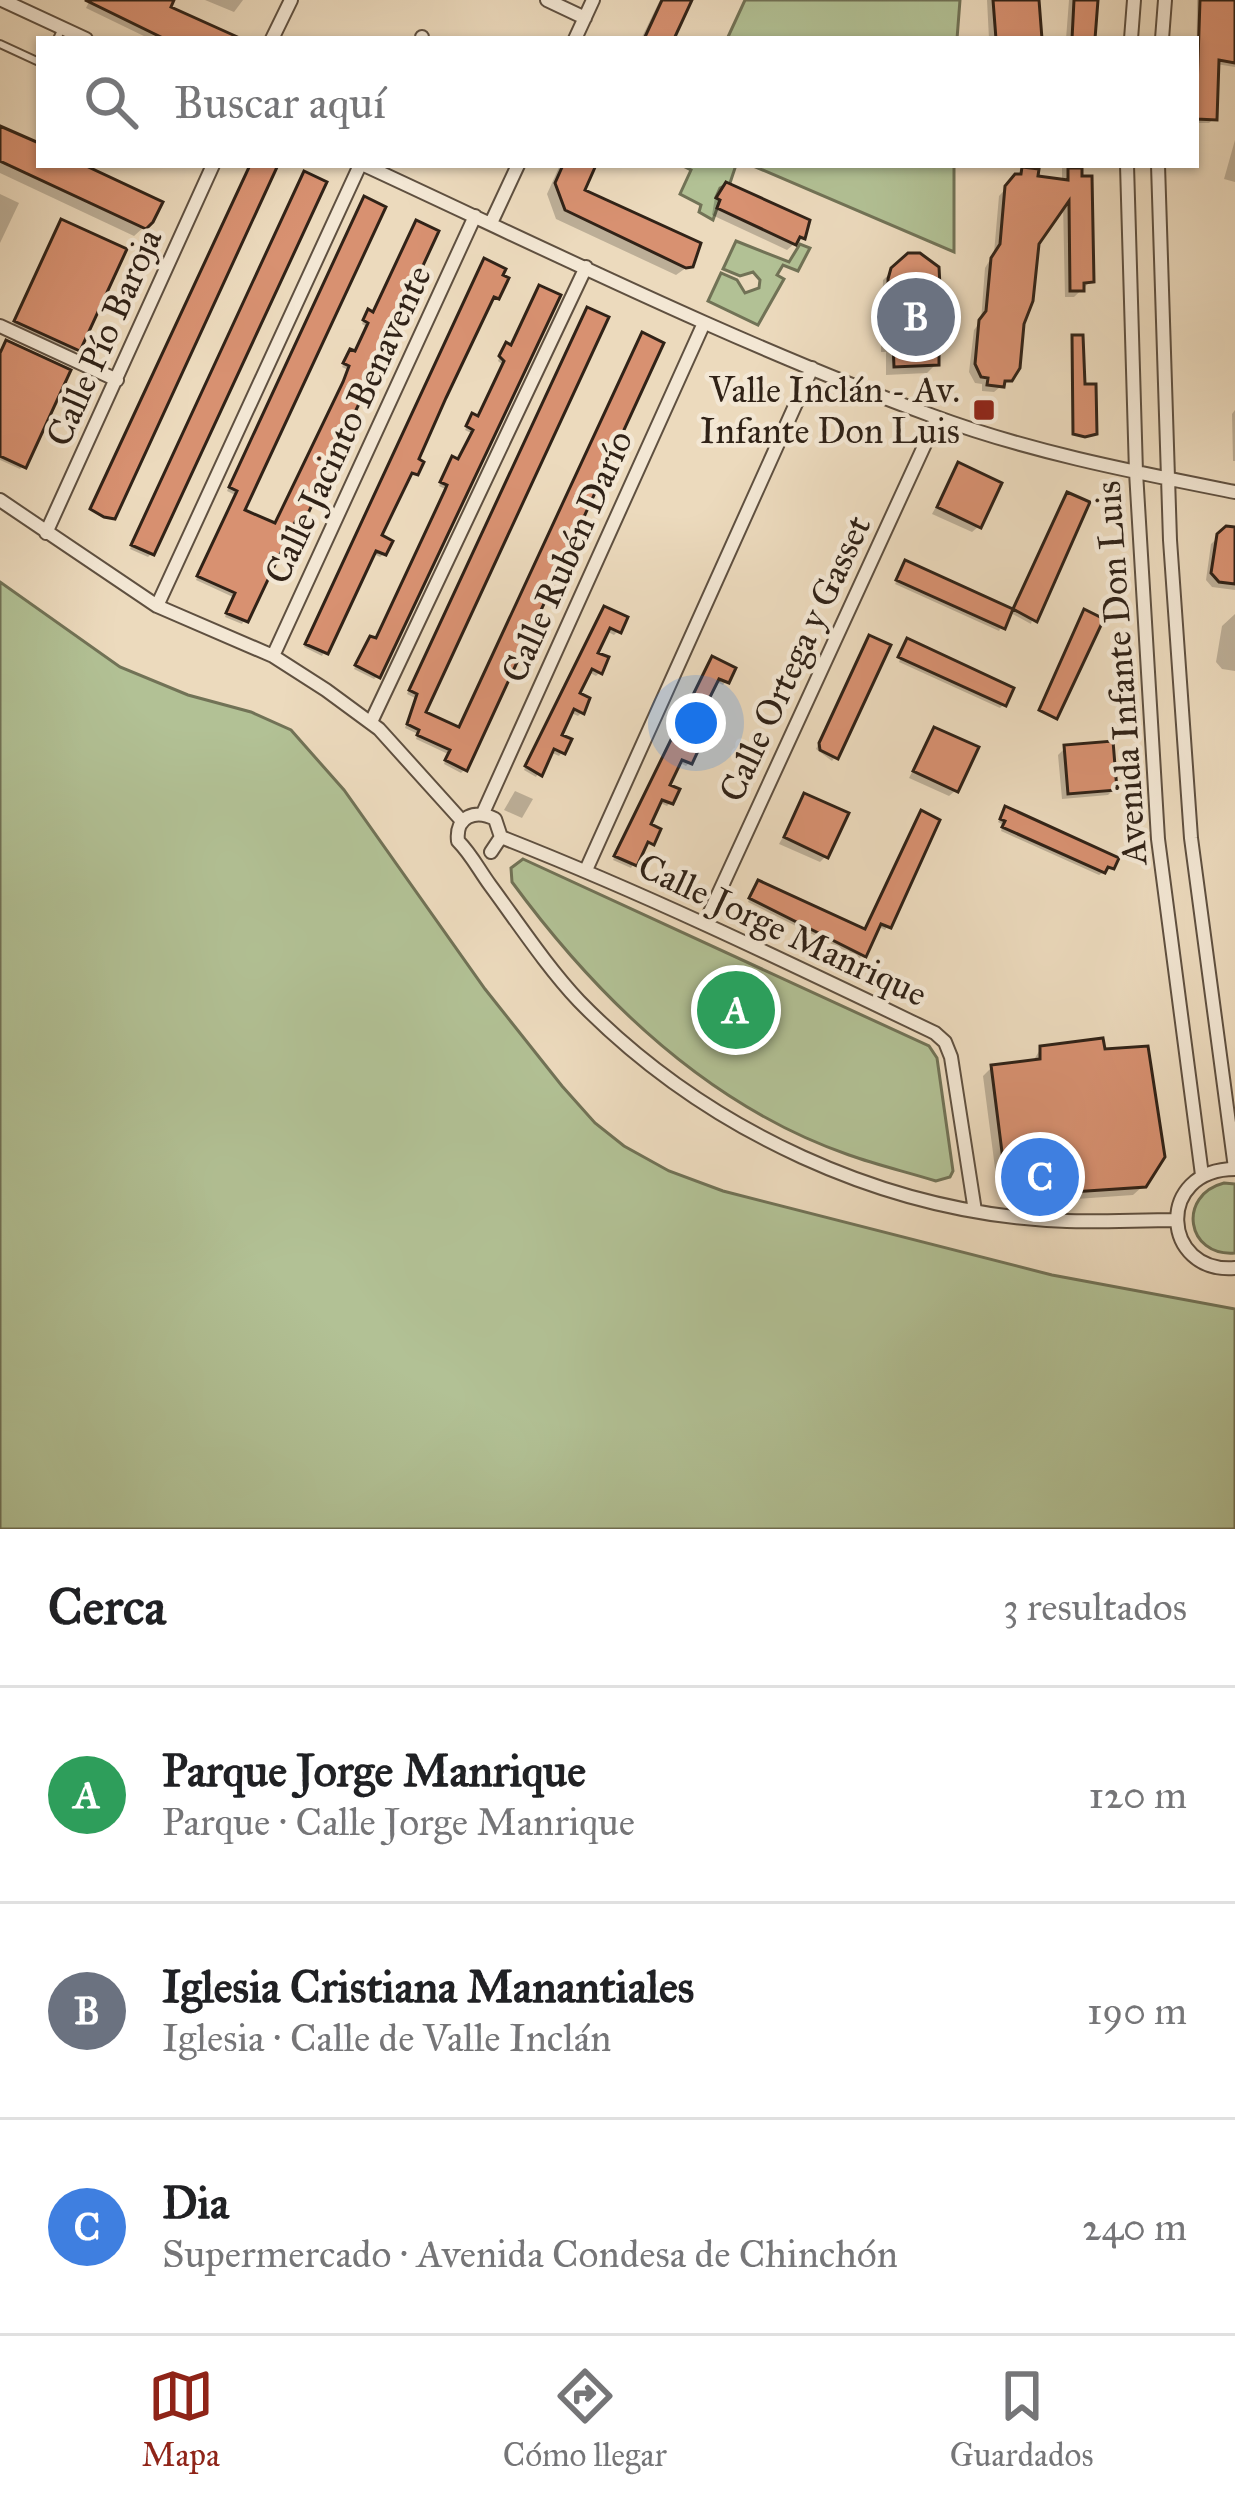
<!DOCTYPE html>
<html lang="es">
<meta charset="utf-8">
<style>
body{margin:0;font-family:"IM FELL Great Primer",serif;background:#f2f2f2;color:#202124}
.you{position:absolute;left:696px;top:723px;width:42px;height:42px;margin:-30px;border:9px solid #fff;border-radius:50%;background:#1a73e8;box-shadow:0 0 0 18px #1a73e833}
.badge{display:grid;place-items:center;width:78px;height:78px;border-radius:50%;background:#8f2418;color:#fff;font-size:39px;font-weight:700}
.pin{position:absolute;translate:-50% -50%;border:6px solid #fff;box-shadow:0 3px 12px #0006}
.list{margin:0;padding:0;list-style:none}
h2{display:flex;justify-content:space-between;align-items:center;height:156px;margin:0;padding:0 48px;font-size:51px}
h2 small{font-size:39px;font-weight:400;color:#757577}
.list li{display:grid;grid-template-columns:78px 1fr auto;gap:36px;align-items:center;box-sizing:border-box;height:216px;padding:0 48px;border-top:3px solid #e0e0e0}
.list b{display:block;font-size:45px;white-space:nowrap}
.list p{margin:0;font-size:39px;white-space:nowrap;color:#757577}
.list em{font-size:39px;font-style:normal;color:#757577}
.icon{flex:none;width:66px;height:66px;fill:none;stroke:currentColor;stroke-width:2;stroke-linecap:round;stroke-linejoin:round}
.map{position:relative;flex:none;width:1235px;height:1529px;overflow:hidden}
.search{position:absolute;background:#fff;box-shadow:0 3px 9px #0004;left:36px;right:36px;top:36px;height:132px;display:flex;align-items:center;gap:30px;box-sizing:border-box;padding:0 42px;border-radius:0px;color:#757577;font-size:45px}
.sheet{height:804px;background:#fff}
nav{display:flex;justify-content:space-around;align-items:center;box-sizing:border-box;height:168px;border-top:3px solid #e0e0e0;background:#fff;font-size:33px;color:#757577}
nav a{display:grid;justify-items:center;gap:6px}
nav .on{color:#8f2418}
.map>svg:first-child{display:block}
.green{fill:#b2c195;stroke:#717256;stroke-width:3}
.shadow{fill:#0003}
.building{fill:#d89171;stroke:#302217;stroke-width:3}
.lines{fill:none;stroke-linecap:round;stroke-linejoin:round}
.service-casing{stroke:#5f5040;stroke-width:10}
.minor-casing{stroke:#5f5040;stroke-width:16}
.service{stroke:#f3e7d4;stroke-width:6}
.minor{stroke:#f3e7d4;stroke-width:12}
.poi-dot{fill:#8f2418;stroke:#f3e7d4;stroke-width:4.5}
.labels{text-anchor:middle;stroke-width:9;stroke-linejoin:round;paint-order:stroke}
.street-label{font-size:36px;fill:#302217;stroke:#f3e7d4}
.poi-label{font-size:36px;fill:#302217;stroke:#f3e7d4;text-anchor:end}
</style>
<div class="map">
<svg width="1235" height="1529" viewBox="0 0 1235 1529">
<rect width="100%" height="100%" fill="#ecdabd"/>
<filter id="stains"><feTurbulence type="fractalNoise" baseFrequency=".00167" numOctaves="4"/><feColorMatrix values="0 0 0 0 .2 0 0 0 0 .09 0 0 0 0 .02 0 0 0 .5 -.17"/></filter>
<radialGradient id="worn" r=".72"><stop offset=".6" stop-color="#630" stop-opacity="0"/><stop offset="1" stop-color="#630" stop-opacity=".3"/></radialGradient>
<!-- green -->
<path class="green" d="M745,0H960L957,39H727Z
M681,165H736L730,183L720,188L716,197L720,200L713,220L699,212L701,205L680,194L691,170Z
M751,165H954V252Z
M736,241L789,262L800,244L810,248L798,271L783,265L777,275L784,279L758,325L708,301L721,273L737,280L745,293L759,288L760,280L753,272L740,276L723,269Z
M0,582L120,667L188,695L251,712L291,730L344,790L485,989L562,1086L595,1123L624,1146L669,1171L723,1191L1052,1275L1235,1309V1529H0Z
M523,859L929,1046L937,1058L953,1171L950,1177L936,1181C907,1172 877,1165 849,1155C708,1106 598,999 512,882L511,868Z
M1224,1183L1235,1184V1253C1186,1257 1177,1195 1224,1183Z"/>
<!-- shadow -->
<path class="shadow" d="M90,0H170L167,8L225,39H150L86,8Z
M205,0H243L234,12Z
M660,0H689L671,39H641Z
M987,0H1034L1038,39H989Z
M1069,0H1095L1092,39H1066Z
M1197,0H1221L1235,18V67L1216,64L1214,119L1209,123H1196Z
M0,129L39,147V165H76L144,227L134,236L0,173Z
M1235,140V182L1224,179Z
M560,165H593L581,192L690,265L676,275L556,219L547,194Z
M1062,165H1077L1091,281L1074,297H1065L1063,204L1036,243L1010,379L994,392L982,391V384L975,383L969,372L974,330L981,321L985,268L994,253L999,196L1023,170L1034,178L1062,182Z
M301,178L151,554L148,557L130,549Z
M727,185L802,237L787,250L712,215L715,197Z
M0,194L19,203L0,243Z
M361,203L241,512L274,526L340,389L348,370L342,367L347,356L354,354L367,327L362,324L365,316L372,314L301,520L294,522L242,624L225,617L233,597L196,580L235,495L227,491Z
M58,226L77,350L74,353L13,325Z
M909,256L936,347V364L927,373L886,375V352H881L883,280Z
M481,265L497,298L490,299L415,461V474L407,475L378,536L384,554L380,557L372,553L322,656L304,647Z
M587,310L422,714L465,769L461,773L444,764L448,754L416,739L418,734L405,728L415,698L407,694Z
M510,348L378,676L374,679L354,669L368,643L375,641L443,496L445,489L439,486L449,463L458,462L471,433L465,430L470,420L477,419L503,365L498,361L503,349Z
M0,354L23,466L20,469L0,460Z
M1235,410V461H1233L1232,414Z
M958,466L979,526L972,532L932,514Z
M1064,499L1031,624L1009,612L999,631L895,584L906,564L1012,611Z
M1227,529L1235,530V590L1212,587L1206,580L1211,544Z
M601,613L618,631L614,635L606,631L594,654L600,672L596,676L588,672L576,694L582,712L578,716L569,712L557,736L562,752L559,756L550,752L536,777L524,770Z
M1235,614V671L1222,669L1216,662L1222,626Z
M869,638L835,757L832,761L816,749Z
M908,642L1004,704L1000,708L899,662Z
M709,663L726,681L723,685L714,681L703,705L713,709L708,723L705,726L696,722L684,745L690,762L686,766L678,762L666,786L671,802L667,806L658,802L648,825L652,843L644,845L631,868L613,860Z
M934,730L956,790L949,796L909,778Z
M1065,748L1114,789L1108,795L1062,799L1058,755Z
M515,791L533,799L522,818L504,810Z
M805,796L826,856L820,862L779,844Z
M1006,809L1111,868L1099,875L1001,831L1003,825L998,822Z
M918,817L888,926L885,930L877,926L860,958L748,902L755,887L864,931Z
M1041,1048L1143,1186L1133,1195L1062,1200L1049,1197L1048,1192L1010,1195V1190L998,1191L983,1076L992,1067L1032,1063Z"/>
<!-- building -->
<path class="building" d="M85,0H174L171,7L242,39H165Z
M662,0H692L674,39H644Z
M993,0H1039L1042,39H996Z
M1074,0H1098L1095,39H1072Z
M1200,0H1235V63L1219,60L1217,120L1196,119Z
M0,126L39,143V165H84L163,202L153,222L146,229L0,161Z
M250,165H278L115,519L104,517L90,509Z
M563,165H596L585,190L701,243L693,267L686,268L565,210L555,183Z
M1022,167L1039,169L1038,176L1068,180V168H1082V176H1092L1094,282L1084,283V291H1070L1069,201L1039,244L1033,301L1024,324L1020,368L1012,381H1005L1004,387L987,385L988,378L981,377L975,364L979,320L986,311L991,258L1000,244L1005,186L1015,174H1021Z
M304,171L327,182L154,555L131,545Z
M726,182L810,220L805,239L800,237L796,245L717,208L720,200L716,198Z
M364,196L386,207L245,510L275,523L343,382L349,366L343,363L350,349L355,351L368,323L363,320L368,309L373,312L416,220L439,231L319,490L304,522L297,518L248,622L226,613L235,593L197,576L237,491L229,487Z
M61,219L127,249L80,351L14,321Z
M908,253H920L939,267L943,344H939V365L894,367L893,344H889L888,279L891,268Z
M484,258L506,269L503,275L509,278L499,299L494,297L446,398L419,459L424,462L418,475L412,473L382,535L393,541L386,555L376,551L328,654L305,644Z
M539,285L561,295L380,678L355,665L370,636L376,638L445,490L447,485L440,482L452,456L458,459L473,430L466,426L472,413L478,416L504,361L499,356L506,342L511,345Z
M587,307L609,317L426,712L459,727L642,332L664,343L467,771L445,760L450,750L417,735L419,730L407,724L417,694L409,690Z
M1072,335H1083L1085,384H1096L1097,434L1085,437L1073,434Z
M6,340L71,370L26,468L0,456V353Z
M958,462L1002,483L981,528L937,507Z
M1067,492L1090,502L1037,622L1013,609L1005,629L896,580L905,560L1013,609Z
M1226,526L1235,527V584L1219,582L1211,573L1217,534Z
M604,606L628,617L621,633L610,628L598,653L609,657L602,674L592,669L580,693L590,698L584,714L574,709L562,735L572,739L565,754L554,749L542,776L525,766Z
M1084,609L1104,619L1057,719L1039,710Z
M869,635L891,645L838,759L820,750L819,743Z
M907,638L1014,688L1006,706L898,657Z
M712,656L736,668L729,683L719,679L707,703L717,708L711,724L701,719L688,743L699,749L692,764L682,760L670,785L680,789L673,804L662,800L651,824L661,829L654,845L648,842L637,866L614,856Z
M934,727L979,747L958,792L913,771Z
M1113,741L1117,790L1068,794L1064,745Z
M804,793L849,813L828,858L784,837Z
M1005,806L1119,858L1114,869L1108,867L1105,873L1002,827L1005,821L1000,819Z
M921,810L940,820L891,928L881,924L866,957L749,898L758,880L865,929Z
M1103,1038L1105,1049L1148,1046L1165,1157L1146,1187L1072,1192L1057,1189L1056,1184L1018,1187V1183L1006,1184L991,1065L1040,1059V1046Z"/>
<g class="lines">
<defs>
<path id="service" d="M57,39L62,28
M0,44L39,62"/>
<path id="minor" d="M2,0L86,39
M547,0L585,18
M272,39L291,0
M422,39V37
M575,39L593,0
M1131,39L1134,0
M1162,39L1165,0
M364,165C552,252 739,345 933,416C1030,452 1134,472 1235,492
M1127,165L1136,472L1158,839L1202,1175
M1158,165L1170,540L1191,838L1235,1168
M491,223L518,165
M0,326L117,380
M0,500L157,606L273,656L326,690L379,729L462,821
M46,533L213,165
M157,606L360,165
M273,656L475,216
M371,722L586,267
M483,813L704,323
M501,837C649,895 791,964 935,1033L945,1042L951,1057L975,1211
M491,852L501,837L495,819C476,809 455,816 458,841C471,854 479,870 490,885C518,923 547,967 579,1001C705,1130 886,1215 1067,1221C1103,1222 1140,1220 1176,1220
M586,870L812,368
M705,923L937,418
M1235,1169C1155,1169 1161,1274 1235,1268"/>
</defs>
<!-- service casing -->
<use href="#service" class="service-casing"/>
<!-- minor casing -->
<use href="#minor" class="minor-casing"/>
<!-- service -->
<use href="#service" class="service"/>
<!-- minor -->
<use href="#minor" class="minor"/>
</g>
<!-- markers -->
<rect class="poi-dot" x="972" y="398" width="24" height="24" rx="6"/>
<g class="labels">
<!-- street labels -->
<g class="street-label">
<text transform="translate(103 337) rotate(-66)" y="13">Calle Pío Baroja</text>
<text transform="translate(347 424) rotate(-65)" y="13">Calle Jacinto Benavente</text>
<text transform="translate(566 556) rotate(-66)" y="13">Calle Rubén Darío</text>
<text transform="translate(794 658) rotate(-65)" y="13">Calle Ortega y Gasset</text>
<text transform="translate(1120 673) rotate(-94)" y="13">Avenida Infante Don Luis</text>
<text transform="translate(783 929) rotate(25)" y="13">Calle Jorge Manrique</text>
</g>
<!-- poi labels -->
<g class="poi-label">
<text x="960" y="402">Valle Inclán - Av.<tspan x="960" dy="41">Infante Don Luis</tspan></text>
</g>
</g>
<rect width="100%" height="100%" filter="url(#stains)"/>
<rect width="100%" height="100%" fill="url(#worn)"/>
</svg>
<div class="you"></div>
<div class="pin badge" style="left:736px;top:1010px;background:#2e9e5b">A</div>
<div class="pin badge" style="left:916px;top:317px;background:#6b7280">B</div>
<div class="pin badge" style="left:1040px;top:1177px;background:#3f7fe0">C</div>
<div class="search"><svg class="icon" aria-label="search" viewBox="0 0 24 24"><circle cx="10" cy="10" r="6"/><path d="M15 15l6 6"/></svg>Buscar aquí</div>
</div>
<section class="sheet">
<h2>Cerca<small>3 resultados</small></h2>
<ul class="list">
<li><span class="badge" style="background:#2e9e5b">A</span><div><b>Parque Jorge Manrique</b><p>Parque · Calle Jorge Manrique</p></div><em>120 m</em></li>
<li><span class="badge" style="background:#6b7280">B</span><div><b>Iglesia Cristiana Manantiales</b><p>Iglesia · Calle de Valle Inclán</p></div><em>190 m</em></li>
<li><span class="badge" style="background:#3f7fe0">C</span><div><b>Dia</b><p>Supermercado · Avenida Condesa de Chinchón</p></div><em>240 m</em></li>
</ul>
</section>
<nav>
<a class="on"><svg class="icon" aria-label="map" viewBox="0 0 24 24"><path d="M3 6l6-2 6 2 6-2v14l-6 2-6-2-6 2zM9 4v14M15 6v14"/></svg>Mapa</a>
<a><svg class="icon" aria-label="directions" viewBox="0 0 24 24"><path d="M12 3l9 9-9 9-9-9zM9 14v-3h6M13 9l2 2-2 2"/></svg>Cómo llegar</a>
<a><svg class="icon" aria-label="saved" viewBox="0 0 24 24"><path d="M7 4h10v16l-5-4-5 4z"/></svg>Guardados</a>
</nav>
